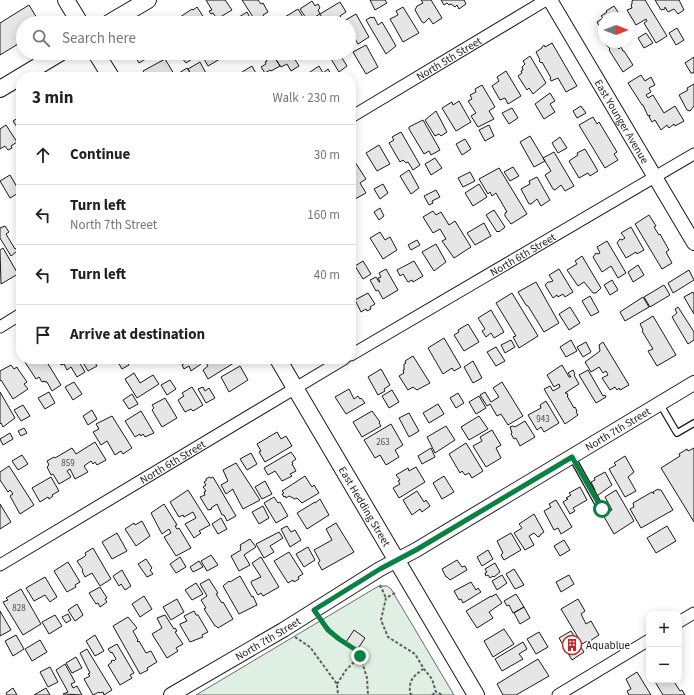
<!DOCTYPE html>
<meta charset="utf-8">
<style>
body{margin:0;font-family:"Source Sans 3",sans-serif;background:#f6f6f6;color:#222}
.controls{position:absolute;right:12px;bottom:12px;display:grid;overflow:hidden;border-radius:8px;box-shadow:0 2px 10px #0003}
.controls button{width:36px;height:36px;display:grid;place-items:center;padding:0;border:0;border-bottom:1px solid #e0e0e0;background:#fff;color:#222;font:20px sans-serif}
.compass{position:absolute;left:598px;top:12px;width:36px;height:36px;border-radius:50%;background:#fff;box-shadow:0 2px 10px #0003;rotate:90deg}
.stop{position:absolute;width:12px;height:12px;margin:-9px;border:3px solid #0b8043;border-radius:50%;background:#fff}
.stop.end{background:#0b8043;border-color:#fff;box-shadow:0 1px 4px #0008}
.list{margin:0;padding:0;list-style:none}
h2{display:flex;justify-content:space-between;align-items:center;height:52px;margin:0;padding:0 16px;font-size:17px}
h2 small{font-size:13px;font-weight:400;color:#767676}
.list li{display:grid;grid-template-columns:26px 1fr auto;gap:12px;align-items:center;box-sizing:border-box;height:60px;padding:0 16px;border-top:1px solid #e0e0e0}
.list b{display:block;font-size:15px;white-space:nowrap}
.list p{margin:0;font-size:13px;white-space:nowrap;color:#767676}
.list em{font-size:13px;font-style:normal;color:#767676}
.icon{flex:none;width:22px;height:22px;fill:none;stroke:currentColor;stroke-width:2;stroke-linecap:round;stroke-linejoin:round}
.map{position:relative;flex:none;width:694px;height:695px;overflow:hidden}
.search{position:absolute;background:#fff;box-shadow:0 2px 10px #0003;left:16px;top:16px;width:340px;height:44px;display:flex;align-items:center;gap:10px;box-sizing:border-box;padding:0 14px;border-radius:22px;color:#767676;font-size:15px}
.panel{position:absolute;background:#fff;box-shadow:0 2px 10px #0003;left:16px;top:72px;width:340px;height:292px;border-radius:16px}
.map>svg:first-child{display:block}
.green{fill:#e0efe3;stroke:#6a6a6a}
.building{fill:#e6e6e6;stroke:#1a1a1a}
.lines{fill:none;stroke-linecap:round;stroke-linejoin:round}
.service-casing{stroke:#1a1a1a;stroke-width:8}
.minor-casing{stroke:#1a1a1a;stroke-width:13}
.tertiary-casing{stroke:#1a1a1a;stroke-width:16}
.secondary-casing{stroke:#1a1a1a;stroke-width:18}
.path{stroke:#5f5f5f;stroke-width:2;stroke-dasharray:3 2;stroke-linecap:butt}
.service{stroke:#fff;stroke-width:5.5}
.minor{stroke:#fff;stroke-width:11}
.tertiary{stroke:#fff;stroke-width:14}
.secondary{stroke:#fff;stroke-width:16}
.route{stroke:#0b8043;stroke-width:5}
.labels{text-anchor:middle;stroke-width:3;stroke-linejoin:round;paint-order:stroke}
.number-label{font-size:9px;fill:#4d4d4d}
.street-label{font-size:11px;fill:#1a1a1a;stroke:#fff}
.poi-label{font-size:11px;fill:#1a1a1a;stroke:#fff;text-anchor:start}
</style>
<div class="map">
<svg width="694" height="695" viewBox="0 0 694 695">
<rect width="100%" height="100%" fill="#fff"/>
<!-- green -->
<path class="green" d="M382,586H387L391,589L454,695H196L377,587Z"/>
<!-- building -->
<path class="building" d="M206,0H225L232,10L217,19L213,13L211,14L209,11L212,10Z
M242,0H258L261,4L263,3L268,12L263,15L267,23H257Z
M370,0H385L387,3L375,10Z
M421,0H431L442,18L433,24L429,18L424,23L422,22L415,10L417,6L423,3Z
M441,0H464L466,4L459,9L457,5L455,7L451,4L449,5L447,3L444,5Z
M633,0H645L667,36L656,43L644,23L647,21L646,19L636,25L627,10L632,8L631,5L632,4V1Z
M655,0H679L684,10L678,14L674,9L668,12L665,7V9L661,10Z
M312,1L315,6L318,4L320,8L318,10L320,14L308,21L300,9Z
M340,2L346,12L340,16L344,23H325L320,14Z
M29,5L40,23H23V41L0,55V23Z
M614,6L622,18H604V42L599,34L602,31L597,22L603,18L601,16L607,12L606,11Z
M197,7L206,21L203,23H183L180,17L192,9L193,10Z
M403,7L419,33L403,42L390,19L398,15L396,11Z
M298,9L306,22L304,23H275Z
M247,12L253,23H243L239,17Z
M356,14L369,37L358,44L349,28V23H346L344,21Z
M371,17L372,18L374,17L378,25L382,22L396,46L386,54L366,20Z
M677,28L684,40L676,45L669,33Z
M646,33L653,43L644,48L638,38Z
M604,42H614L619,49L621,47L623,51H624L633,65L623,72L609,50L610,49Z
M552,43L577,86L566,92L558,78L551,81L550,79L551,78L542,62L541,63L539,61L540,60L536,52L542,48V47L544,45L545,47Z
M366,45L378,67L366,74L353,52Z
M133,53H156L139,63Z
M178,53H195L197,56L186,63Z
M203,53H226L227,55L208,66L201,54Z
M272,53L280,66L271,71L270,70L265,73L261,67L266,64L265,62L267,61L265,57Z
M273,53H291L299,66L291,71L287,64L281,67L274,57L275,56Z
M331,53H339L347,66L339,72L328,54Z
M530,56L546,83L533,94L529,88L527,90L518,76L522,73L521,71L523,70L522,67L525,64L523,61Z
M694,57V73H691L685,63Z
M165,59L174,74L169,77H147L143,71Z
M200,62L208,77H193L188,69Z
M252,66L258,77H245L242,72Z
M319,66L323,73L328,69L333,77H308L307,74Z
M187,68L191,74L186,77H182L179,73Z
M506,71L521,96L508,104L505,98L500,100L492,86L499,81L497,77Z
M641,75L645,81L651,77L655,85L649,88L651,92L646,95L648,98L653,95L664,113L675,106L684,121L675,126L674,124L669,128L667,125L661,130L655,120L652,122L649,117L650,116V115L648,116L643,105H642L628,83Z
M694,84V106L690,111L687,110L679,95L688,90L687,88Z
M482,85L495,107L489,111L494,119L478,127L471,116L476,113L468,101L472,99L470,95L476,92L475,89Z
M550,93L555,101L550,104L555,112L544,119L535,104Z
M459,101L471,122L456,131L442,108L452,102L453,105Z
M581,106L586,113L577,118L573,111Z
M512,108L518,118L509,124L502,113Z
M436,111L447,132L441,136L439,134L435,136L425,120Z
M21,116V133L13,121Z
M593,117L597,124L599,122L617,152L614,154L618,160L605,168L579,125Z
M423,120L440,150L431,155L429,151L424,154L409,129V127Z
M6,125L17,142L11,146L12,148L8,150L5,146L0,149V129Z
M489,125L494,136L485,141L479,130Z
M401,132L420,165L413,170L408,162L406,163L403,160L400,162L389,143L394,140L392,137Z
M530,136L545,161L534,167L520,142Z
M560,137L567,148L558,153L552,143Z
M465,139L471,149L462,155L456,144Z
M379,145L390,164L377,171L366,153Z
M585,149L598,171L590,176L588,173L579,178L569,161L578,155L577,153Z
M554,152L574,186L565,191L561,185L555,190L553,189L545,175L551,171L543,158Z
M435,158L442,168L431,175L425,164Z
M355,162L366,179L360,183L366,193L355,199L351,193V165Z
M513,167L519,176L510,181L504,172Z
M499,168L527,214L511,224L505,216V213L507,212L496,193L492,196L490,192L488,194L479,179Z
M409,170L419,188L411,194L400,176Z
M470,172L475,181L463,187L458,178Z
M10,175L20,192L10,198L0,181Z
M537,177L550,200L541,206L537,199L531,204H529L521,189L530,184L529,181Z
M383,184L388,193L380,199L374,189Z
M479,184L487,197L473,206L465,193Z
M436,190L440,197L432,201L433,203L429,205L424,196Z
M380,208L384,216L379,220L374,212Z
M494,210L505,227L499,232L498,231L497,232L486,215Z
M433,211L436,215L441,212L449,225L455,221L471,247L454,258L442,241L446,239L440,229L433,233L423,217Z
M649,215L656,226L654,227L659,235L660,234L669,250L666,252L672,263L662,269L635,224Z
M484,223L491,236L475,245L467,233Z
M5,226L9,232L6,234L15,249L21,245V260L16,252L11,256L0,238V228Z
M631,227L644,250L637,254L636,252L626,258L617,243L620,239L622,240L625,238L621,233Z
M380,232L385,240L390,237L397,250L383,259L370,238Z
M417,240L420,245L411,250L408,245Z
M607,241L626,273L618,278L611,266L602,272L593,257L596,253L598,254L600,253L597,247Z
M436,244L446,262L434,271L422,252Z
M3,248L18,274L1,284L0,250Z
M582,256L601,288L596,293H593L584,282L578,286L567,270L577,264L575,261Z
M363,261L371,274L363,279L355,266Z
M414,261L423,276L413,282L412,280L408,282L403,274L400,276L397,270Z
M638,265L644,275L633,282L628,272Z
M386,269L398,290L383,299L378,290L376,291L370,280L376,277L379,282H380L378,278L381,277L379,273Z
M559,269L573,292L565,297L563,294L558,297L557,295L553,298L545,285L548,282H550L553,281L549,275Z
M689,270L694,280L673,293L668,283Z
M612,280L618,290L610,295L604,285Z
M536,282L559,323L544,332L528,306L526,305L518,292Z
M664,285L670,295L650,307L644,297Z
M693,292L694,294V314L684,297Z
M368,293L375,304L370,307L371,309L367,311L366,309L361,312L355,300Z
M512,293L538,336L519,348L513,337L516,336L496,303Z
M590,296L599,312L591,316L582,301Z
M643,297L649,307L625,321L620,312Z
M570,307L580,323L569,330L559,314Z
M678,307L694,332V340L688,344L672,317L677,313L675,309Z
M491,310L504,332L494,338L491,333L486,337L482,331L485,329L478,318Z
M653,316L676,355L657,366L648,351L653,349L642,331L643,330L640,324Z
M468,324L479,342L464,351L454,335L459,332L458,330Z
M444,338L461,367L454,371L452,368L443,374L428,348Z
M511,340L515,347L505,353L501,345Z
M571,340L577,351L566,357L560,347Z
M586,342L591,352L583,357L577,347Z
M603,342L629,385L620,390L619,388L617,390L615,387L610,390L602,378L608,375L606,371L603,373L599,367L591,372L585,362L600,351L599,345Z
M496,347L505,361L496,366L487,352Z
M413,356L430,383L417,390L413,387L408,390L399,376L404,373L403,370H404V364L406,363L405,361Z
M23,359H45L61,385L52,391L47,382H45V381L42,382L39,377L36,379Z
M57,359H76L77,361L78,360L85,372L77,377L71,367L67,370L64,364L61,365Z
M85,359H93L97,366L88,371L82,361Z
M116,359H126L129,365L122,369Z
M192,359H198L201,364L191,371L189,366L184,369L182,365Z
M209,359H236L237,361L208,379L203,370L208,366L206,363L210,360Z
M473,361L482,378L473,383L464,367Z
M11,365L14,369L17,367L18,369L27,382L24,384L28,389L13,399L1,380L0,381V371Z
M562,365L569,377H571L568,373L573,370L575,374L574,375L579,384L565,393H567L568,396H567L574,408L575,407L577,411L576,412L578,415L565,424L544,389L550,386L553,391L560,387L559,384L554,387L547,375Z
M240,366L248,380L229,392L221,377Z
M381,369L390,385L384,389L385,391L378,395L368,377Z
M588,370L603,396L605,395L606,397L596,403L579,375Z
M134,373L140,383L153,375L159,384L137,398L125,379Z
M170,380L176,389L167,395L161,385Z
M74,382L82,394L73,400L65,387Z
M502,382L523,416L508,425L501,414L497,416L490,404L487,406L480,395L485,392L491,402L499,397L493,388Z
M192,387L203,405L193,411L191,409L185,412L178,400L184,396L182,393Z
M203,387L205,391L209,388L215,398L206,403L198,389Z
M349,389L354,399L358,396L360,399L361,398L365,403L346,414L335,397Z
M392,390L399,402L389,408L382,396Z
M0,392L15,418L3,427L1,423L0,424Z
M49,392L55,403L45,409L38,398Z
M458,393L464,403L456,408L450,398Z
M132,394L138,404L129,409L123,400Z
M479,396L486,408L476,414L469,402Z
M165,398L177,418L162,427L152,410L154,408L152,405Z
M546,401L559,423L544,432L541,427L537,430L528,415L541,408L540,405Z
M438,404L444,414L429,423L423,413Z
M23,405L30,416L21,421L14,410Z
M92,410L97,419L88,425L83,416Z
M141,411L154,433L145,437L143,434L141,436L140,434L135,437L125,421Z
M372,411L380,422L379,423L381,426L362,437L353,422Z
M409,413L419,431L409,437L399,418Z
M112,416L132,448L123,454L121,451L115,455L107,441L101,445L93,432L99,429L96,424Z
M479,416L488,429L469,440L461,427Z
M525,421L535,437L520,446L516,438L514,439L511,434L512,433L510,427L513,426L515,427Z
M391,424L403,445L395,450L399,457L386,465L380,455L375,458L364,440Z
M446,426L455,440L435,453L427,437Z
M24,428L27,433L21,436L18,431Z
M492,430L501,445L496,448L501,458L486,467L473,446L482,441L480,437Z
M277,432L281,439L286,436L292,446L265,462L259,452L261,451L257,444Z
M10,433L13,439L3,445L0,439Z
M95,442L106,460L97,465L95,462L93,464L91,461L84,466L88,472L75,479L70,469L67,471L71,477L59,484L53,474L51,475L47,467L49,465L47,461L54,457L55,458L72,448L76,454Z
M466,443L483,471L472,478L469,473L465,475L462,471L460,473L449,454Z
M431,448L435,457L422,464L418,456Z
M694,448V522L661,468L680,456L679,454L687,449L688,451Z
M291,452L296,459L292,462L293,464H292L296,471L290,474L292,476L282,481L275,471L268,475L264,468Z
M251,453L257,464L247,470L240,459Z
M22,455L28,464L18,470L12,461Z
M625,456L634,472L628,477L636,491L625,497L609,469L616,465L614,463Z
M236,463L260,500L243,509L233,490V489L226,494L221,485L228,481L223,470Z
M9,466L34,505L20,514L10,496L13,494L10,490L8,492L0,480V472Z
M416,467L425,482L399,498L393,488L400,484L398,481L400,480L396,475L408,468L409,471Z
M605,472L612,485L597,496L594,491L595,490L591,482L595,480L594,478Z
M305,476L312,487L314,485L319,493L302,503L297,498L295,499L289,496L286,498L285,496L284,497L282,494L284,493L282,491Z
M444,476L454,492L442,499L433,483Z
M51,477L59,491L52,495L53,496L49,499L48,497L40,502L32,488Z
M209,477L211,478L213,477L236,516L227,521L224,515H222L217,504L211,508L212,509L208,510L200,497L205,495L204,492L206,491L203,487L206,485L204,482L206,481V479Z
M265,481L272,494L262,499L255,487Z
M580,487L587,500L573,508L575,511L570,514L563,502L568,499L566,498L571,495L569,493Z
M658,489L659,490H661L673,510L641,528L630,509L634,507L633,503L652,492L654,494L653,492Z
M188,490L210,525L199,531L201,533L194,538L185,524L196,518L193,512L184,517L183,515L179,517L170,502Z
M616,490L634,521L614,534L603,515L612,510L605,497Z
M417,491L424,502L426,500L430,506L422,512L420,509L412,515L403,500Z
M274,497L278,503L280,502L288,516L276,523L264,503Z
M320,499L329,515L307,529L297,513L315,502V503Z
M556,500L572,527L561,534L558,528L554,530L544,511L551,507L549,504Z
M0,504L11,522L0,529Z
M164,504L177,525L175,526L177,529L179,528L191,548L176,556L164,537L171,533L169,529L162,534L151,513Z
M263,506L269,518L259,524L252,512Z
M534,514L544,532L540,535V536L538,537L534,533L529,536L534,545L525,550L514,533L522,528L519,524Z
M221,518L227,529L218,534L212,524Z
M142,521L150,536L136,546L125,529L134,523L135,525Z
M336,523L354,552L322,570L318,563L320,561L314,550L332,540L326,529Z
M287,526L291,532L295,530L301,540L290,547L281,529Z
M667,526L676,541L656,553L647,538Z
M279,532L283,538L270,546L274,552L264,558L256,544Z
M117,533L127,551L112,559L102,542Z
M511,533L521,550L504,560L501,555L503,553L497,541Z
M250,539L256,547L244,555L250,565L239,571L231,556L241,550L240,548L241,547L240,545Z
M564,540L570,550L560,556L554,546Z
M308,547L315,560L304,567L296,554Z
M93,548L111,579L100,586L92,573L85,577L82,571L83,570L77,561L84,557L86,555L85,553Z
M488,550L493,559L482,566L477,557Z
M289,552L303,574L298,577L299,579L294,582L293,580L288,583L274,561Z
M211,555L218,565L207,571L201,561Z
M180,557L186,567L176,573L170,564Z
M261,557L279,587L263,596L261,593L258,595L251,583L252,581L261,577L252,563Z
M146,559L152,568L150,570L153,574L147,577L138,564Z
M457,560L462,567L465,566L467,570L450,580L447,577H446L442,569Z
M199,561L203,567L193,572L190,567Z
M68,562L80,582L75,585L76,587L67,592L54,571Z
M495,563L500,572L494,577L493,576L490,578L488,575L486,576L485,573L487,572L485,569Z
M514,569L524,585L515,589L506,574Z
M122,570L131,586L125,590L121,584L119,586L113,576Z
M502,575L507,583L497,590L492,581Z
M569,575L574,584L561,592L556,582Z
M240,576L252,597L253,596L257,605L239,614L223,586L229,581L230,582Z
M45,577L57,597L50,602L45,595L34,601L26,588Z
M209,579L218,593L216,594L222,603L223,602L233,619L218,628L216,626H215L204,609L206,608L201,600L207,596L200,584Z
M471,582L476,590L478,588L481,592L463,603L461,599L459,600L454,591Z
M196,583L203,594L192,600L185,590Z
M100,587L107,598L105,599L107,602L100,607L98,603L96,604L89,593Z
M21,589L41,624L23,635L3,602L8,600L6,598Z
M496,594L502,603L489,612L493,618L477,628L466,611L491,596V597Z
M516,594L524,607L513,613L509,605L507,606L504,601Z
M144,596L152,609L140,617L132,604Z
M177,599L184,612L171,620L163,607Z
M578,599L585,611L581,614L586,624L591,621L599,635L590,641L589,640L582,644L561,609Z
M77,604L83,615L75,621L68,610Z
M524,607L530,618L520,624L514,613Z
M0,611L11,630L0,636Z
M194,611L196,615H198L208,632L202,635L203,637L190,642L180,625V624L187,621L184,616Z
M68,614L71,620L66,623L62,617Z
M55,615L62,626L49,634L42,622Z
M165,615L174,629L175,628L177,631L175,632L183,644L176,648L178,651L167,658L152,634L162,628L157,618Z
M128,617L137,628L133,631L138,640L137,641L138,642L139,641L146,653L151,651L157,662L147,668L148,670L140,674L113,626Z
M504,629L514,644L493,657L484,641Z
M354,630L365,638L357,650L346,642Z
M571,631L584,652L572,660L559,638Z
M539,632L548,647L536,654L527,639Z
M16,635L24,649L13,656L5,641Z
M95,635L104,651L95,656L86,641Z
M40,640L47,652L32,661L25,649Z
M523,642L527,649L519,654L523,659L502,671L495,659Z
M117,644L134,673L130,675L132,678L120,685L108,665L112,662L111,661L113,660L114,661L116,659L112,652L111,653L108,649Z
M87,649L112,690L104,695L103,692L100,693L99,692L93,695L84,679L90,676L88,674L90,673L80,653Z
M76,657L82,668L72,673L66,663Z
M538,659L549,676L516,695H503L497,684Z
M65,664L75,682L71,684L73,688L77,686L82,695L63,694L68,692L56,670Z
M50,667L58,682L48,687L40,672Z
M637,672L651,695H629L627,691L631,689L626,679Z
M654,680H673L680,691L682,690L685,695H663Z
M13,688L17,695H7L6,693Z
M46,688L50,695H34Z"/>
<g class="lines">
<defs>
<path id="service" d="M660,404L677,433L694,423
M572,457L601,509"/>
<g id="minor">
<path id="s1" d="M351,117L546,0"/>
<path d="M0,327L21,314"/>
<path id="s2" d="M351,355L694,154"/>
<path id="s3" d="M0,565L344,359"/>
<path d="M679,622L694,613"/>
<path d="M558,695L649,640"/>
</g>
<g id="tertiary">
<path id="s4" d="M550,0L694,243"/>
<path id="s5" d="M171,695L283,630L380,569L416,550L694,383"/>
</g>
<g id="secondary">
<path d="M66,0L80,23"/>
<path d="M109,23L148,0"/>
<path d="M96,53L111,77"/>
<path d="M0,89L60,53"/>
<path id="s6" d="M278,359L476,695"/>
</g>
</defs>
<!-- service casing -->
<use href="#service" class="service-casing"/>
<!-- minor casing -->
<use href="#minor" class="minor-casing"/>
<!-- tertiary casing -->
<use href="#tertiary" class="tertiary-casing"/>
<!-- secondary casing -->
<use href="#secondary" class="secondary-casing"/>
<!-- path -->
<path class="path" d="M380,585L386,598
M395,593L386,598L381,620L388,637L415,654L424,669L432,679L436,692L443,695
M322,619C331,634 345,642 359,652L367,678L368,695
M295,637L310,647L337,684L338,695
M337,684L346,670L360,656
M412,695L410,693C409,679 413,677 423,669
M432,695L436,692"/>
<!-- service -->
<use href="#service" class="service"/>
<!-- minor -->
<use href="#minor" class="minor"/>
<!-- tertiary -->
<use href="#tertiary" class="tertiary"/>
<!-- secondary -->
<use href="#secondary" class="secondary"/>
</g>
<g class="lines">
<!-- route -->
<path class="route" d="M360,656L359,652L339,639L328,630L314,610L380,569L416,550L572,457L602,509"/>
</g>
<!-- icons -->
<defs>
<symbol id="building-ring" viewBox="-11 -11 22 22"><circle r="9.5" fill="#fff" stroke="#c62828" stroke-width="1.5"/><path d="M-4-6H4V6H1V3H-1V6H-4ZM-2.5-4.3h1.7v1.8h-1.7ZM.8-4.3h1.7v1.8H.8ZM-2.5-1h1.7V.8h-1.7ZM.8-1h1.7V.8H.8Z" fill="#c62828"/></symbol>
</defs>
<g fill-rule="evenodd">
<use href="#building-ring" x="561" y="634" width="22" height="22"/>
</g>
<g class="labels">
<!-- number labels -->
<g class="number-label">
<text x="543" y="422">943</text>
<text x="383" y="445">263</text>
<text x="68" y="466">859</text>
<text x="19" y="611">828</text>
</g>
<!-- street labels -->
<g class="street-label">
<text dy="4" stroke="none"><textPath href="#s1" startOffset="114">North 5th Street</textPath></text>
<text dy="4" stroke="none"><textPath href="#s4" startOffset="141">East Younger Avenue</textPath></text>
<text dy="4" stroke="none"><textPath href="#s2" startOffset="199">North 6th Street</textPath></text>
<text dy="4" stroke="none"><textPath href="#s5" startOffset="520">North 7th Street</textPath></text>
<text dy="4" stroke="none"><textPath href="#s3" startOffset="201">North 6th Street</textPath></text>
<text dy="4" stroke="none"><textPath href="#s6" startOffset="171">East Hedding Street</textPath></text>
<text dy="4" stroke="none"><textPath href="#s5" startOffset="112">North 7th Street</textPath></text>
</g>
<!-- poi labels -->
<g class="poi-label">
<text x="586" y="649">Aquablue</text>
</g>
</g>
</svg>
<div class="controls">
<button>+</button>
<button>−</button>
</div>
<svg class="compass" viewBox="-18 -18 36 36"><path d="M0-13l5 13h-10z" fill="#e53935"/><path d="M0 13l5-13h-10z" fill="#767676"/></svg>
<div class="stop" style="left:602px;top:509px"></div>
<div class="stop end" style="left:360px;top:656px"></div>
<div class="search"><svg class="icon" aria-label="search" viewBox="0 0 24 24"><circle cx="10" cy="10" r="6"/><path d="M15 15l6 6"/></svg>Search here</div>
<section class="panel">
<h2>3 min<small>Walk · 230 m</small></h2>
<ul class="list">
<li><svg class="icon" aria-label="ahead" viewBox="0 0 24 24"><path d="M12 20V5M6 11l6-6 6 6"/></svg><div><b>Continue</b></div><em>30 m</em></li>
<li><svg class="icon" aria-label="left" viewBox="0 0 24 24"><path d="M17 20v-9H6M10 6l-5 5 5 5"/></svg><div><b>Turn left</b><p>North 7th Street</p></div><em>160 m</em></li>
<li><svg class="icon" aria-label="left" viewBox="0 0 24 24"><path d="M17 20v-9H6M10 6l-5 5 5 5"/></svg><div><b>Turn left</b></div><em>40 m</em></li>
<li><svg class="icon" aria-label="arrive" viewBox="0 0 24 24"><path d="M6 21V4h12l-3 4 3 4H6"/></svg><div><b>Arrive at destination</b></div></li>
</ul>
</section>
</div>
